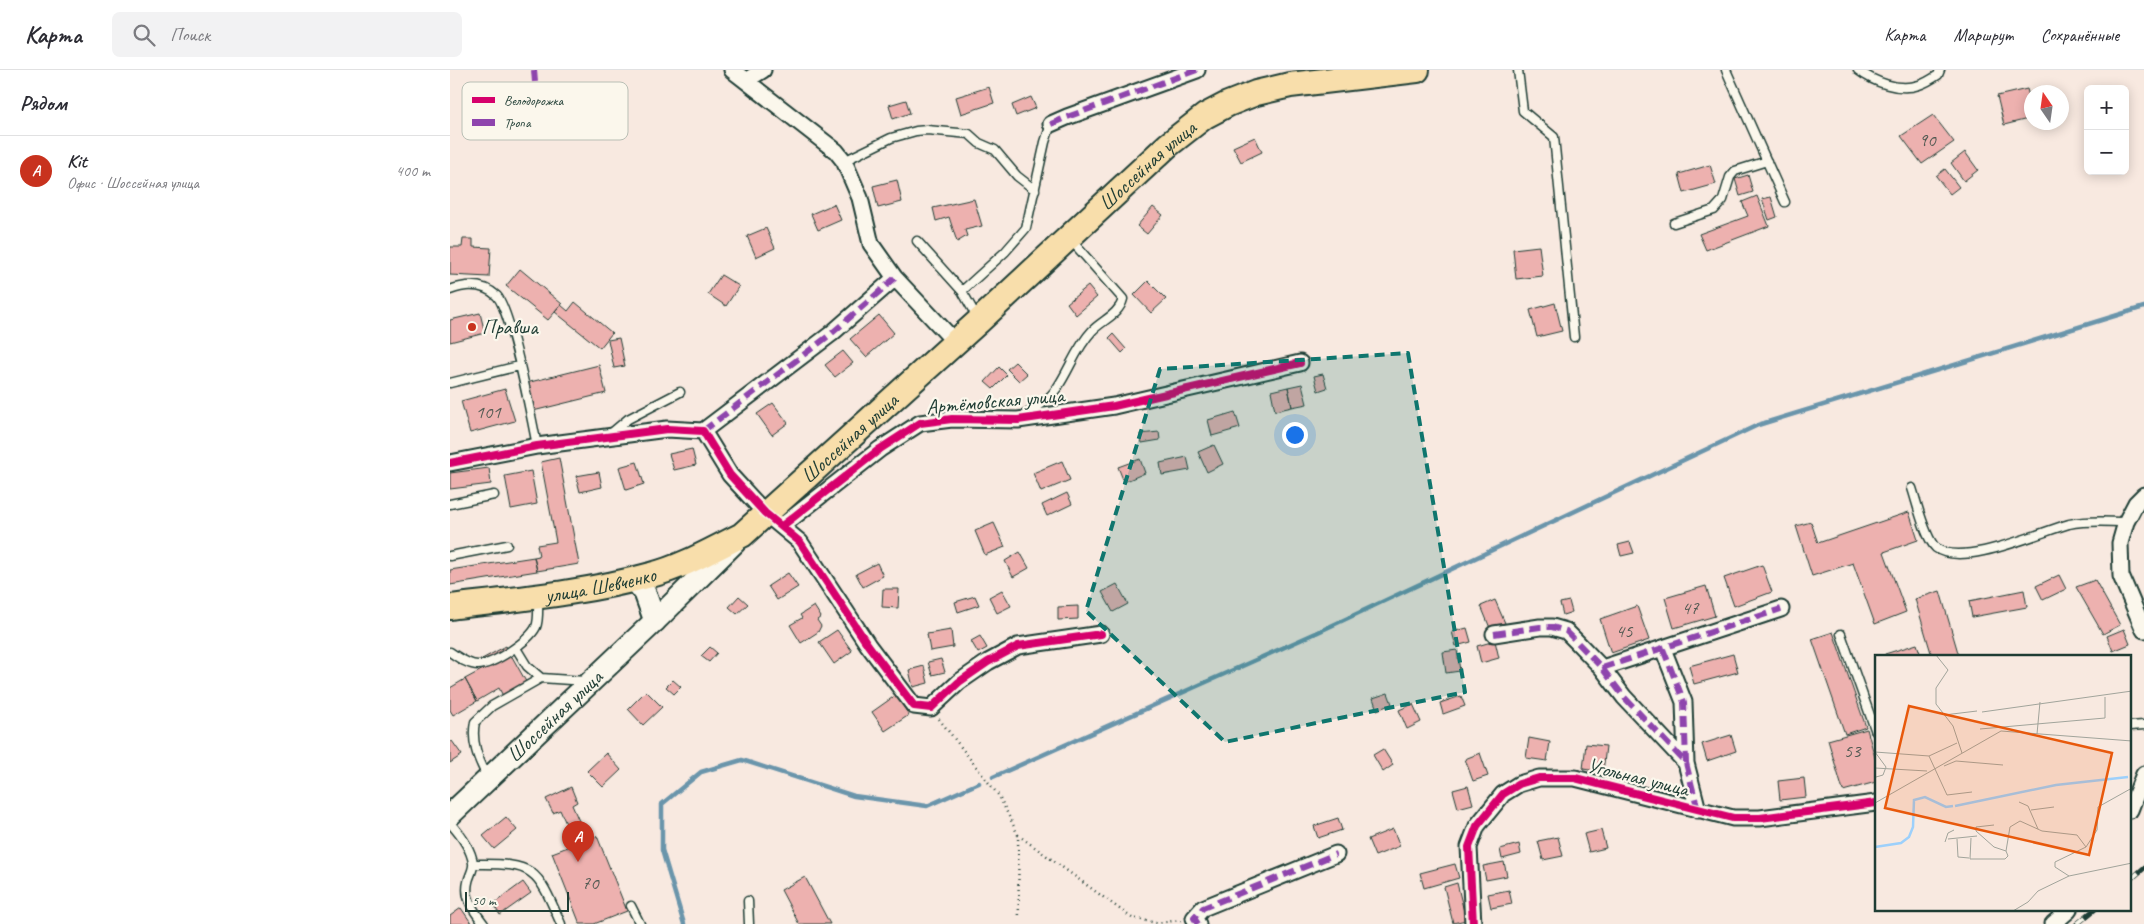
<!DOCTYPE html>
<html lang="ru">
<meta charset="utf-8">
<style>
body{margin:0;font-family:Caveat,sans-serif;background:#f2f2f3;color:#2b2b33}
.controls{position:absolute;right:15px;top:15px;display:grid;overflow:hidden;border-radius:8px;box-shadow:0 2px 12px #0003}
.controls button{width:45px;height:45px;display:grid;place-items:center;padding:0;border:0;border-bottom:1px solid #e1e1e2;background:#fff;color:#2b2b33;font:25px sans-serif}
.compass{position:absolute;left:1574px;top:15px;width:45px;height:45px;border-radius:50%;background:#fff;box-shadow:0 2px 12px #0003;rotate:347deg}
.scale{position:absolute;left:15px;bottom:12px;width:104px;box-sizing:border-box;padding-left:5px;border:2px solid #1f3d34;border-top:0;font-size:14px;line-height:18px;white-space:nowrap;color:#1f3d34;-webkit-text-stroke:4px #fbf7ec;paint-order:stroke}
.you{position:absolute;left:844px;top:364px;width:18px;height:18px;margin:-12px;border:4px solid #fff;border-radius:50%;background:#1a73e8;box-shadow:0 0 0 8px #1a73e833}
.badge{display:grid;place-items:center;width:32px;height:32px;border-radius:50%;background:#c8321e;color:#fff;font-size:16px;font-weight:700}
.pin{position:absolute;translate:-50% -41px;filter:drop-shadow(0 1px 2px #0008)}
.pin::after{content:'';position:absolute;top:26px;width:18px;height:15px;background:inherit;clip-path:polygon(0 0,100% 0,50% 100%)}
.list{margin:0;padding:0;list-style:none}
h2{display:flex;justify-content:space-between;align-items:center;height:65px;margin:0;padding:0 20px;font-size:21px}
h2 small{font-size:16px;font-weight:400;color:#7c7c81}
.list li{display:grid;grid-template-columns:32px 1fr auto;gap:15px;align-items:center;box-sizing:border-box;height:70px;padding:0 20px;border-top:1px solid #e1e1e2}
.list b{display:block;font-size:19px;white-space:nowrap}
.list p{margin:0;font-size:16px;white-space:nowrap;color:#7c7c81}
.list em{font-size:16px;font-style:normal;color:#7c7c81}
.icon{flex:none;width:28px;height:28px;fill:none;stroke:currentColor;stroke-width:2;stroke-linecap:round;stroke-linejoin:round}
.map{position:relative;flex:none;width:1694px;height:854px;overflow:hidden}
header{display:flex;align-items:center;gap:30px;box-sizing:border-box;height:70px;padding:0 25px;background:#fff;border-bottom:1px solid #e1e1e2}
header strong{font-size:24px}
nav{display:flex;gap:28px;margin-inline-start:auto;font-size:18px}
.search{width:350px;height:45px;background:#f2f2f3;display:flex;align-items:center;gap:12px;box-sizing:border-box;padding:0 18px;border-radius:8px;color:#7c7c81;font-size:19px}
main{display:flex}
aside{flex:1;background:#fff}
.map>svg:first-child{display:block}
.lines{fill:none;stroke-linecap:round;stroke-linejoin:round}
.stream{stroke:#6b95ab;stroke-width:4.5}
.building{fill:#edb1af;stroke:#1f3d34}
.service-casing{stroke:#1f3d34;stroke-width:11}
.minor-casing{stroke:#1f3d34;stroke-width:19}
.secondary-casing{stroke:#1f3d34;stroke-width:25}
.primary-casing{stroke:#1f3d34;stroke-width:28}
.path{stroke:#1f3d34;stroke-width:2.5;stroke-dasharray:1 4;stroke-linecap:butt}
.service{stroke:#fbf7ec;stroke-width:8}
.minor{stroke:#fbf7ec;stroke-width:15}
.secondary{stroke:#fbf7ec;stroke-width:21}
.primary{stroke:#f8deab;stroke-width:24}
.rail-casing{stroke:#1f3d34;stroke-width:5.5}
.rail{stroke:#fbf7ec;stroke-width:4;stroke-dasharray:11;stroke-linecap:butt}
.quiet{stroke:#8e44ad;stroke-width:6;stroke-dasharray:12 6;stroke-linecap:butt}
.cycleway-casing{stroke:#fbf7ec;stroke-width:11}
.cycleway{stroke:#d6006c;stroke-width:8}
.marked{fill:#0f766e;fill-opacity:0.2;stroke:#0f766e;stroke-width:4;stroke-dasharray:10 6;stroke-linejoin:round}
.poi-dot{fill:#c8321e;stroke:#fbf7ec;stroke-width:2}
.labels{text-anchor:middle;stroke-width:4.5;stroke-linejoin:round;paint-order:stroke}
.number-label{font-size:19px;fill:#525a53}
.street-label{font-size:21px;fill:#1f3d34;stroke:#fbf7ec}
.poi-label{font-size:21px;fill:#1f3d34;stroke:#fbf7ec;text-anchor:start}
.inset-river{fill:none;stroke:#9dd0fb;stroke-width:2.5}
.inset-road{fill:none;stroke:#a1a49b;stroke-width:1}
.view{fill:#e8590c;fill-opacity:0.15;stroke:#e8590c;stroke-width:2.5}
.inset-edge{fill:none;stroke:#1f3d34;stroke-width:2.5}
.key{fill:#fbf7ec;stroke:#b9bfb5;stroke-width:1}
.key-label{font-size:14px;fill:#1f3d34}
</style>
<header>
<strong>Карта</strong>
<div class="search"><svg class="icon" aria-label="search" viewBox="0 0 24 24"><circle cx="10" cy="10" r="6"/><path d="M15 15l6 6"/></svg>Поиск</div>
<nav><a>Карта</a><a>Маршрут</a><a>Сохранённые</a></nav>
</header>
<main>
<aside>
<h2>Рядом<small></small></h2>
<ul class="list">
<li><span class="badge">A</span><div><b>Kit</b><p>Офис · Шоссейная улица</p></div><em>400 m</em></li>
</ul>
</aside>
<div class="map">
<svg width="1694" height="854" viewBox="0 0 1694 854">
<rect width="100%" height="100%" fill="#f8e9e0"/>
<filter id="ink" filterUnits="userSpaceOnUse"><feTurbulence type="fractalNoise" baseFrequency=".02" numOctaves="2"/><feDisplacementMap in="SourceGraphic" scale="10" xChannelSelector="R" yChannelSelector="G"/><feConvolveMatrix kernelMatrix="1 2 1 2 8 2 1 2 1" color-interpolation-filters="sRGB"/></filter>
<g filter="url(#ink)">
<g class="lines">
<!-- stream -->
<path class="stream" d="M543,707L866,563L1308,355L1694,237
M234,854L212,780V734L251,702L292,690L404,726L477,736L529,713"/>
</g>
<!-- building -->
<path class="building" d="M539,17L544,33L511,44L506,27Z
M1577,19L1582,38V48L1554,55L1547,26Z
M581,27L586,38L566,46L562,35Z
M456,30L460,43L443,49L439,35Z
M1483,45L1504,72L1472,94L1451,66Z
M805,67L812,82L791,92L783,77Z
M1515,82L1528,100L1514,111L1501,93Z
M1260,95L1266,114L1234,123L1229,104Z
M1495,99L1509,117L1500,124L1486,106Z
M1298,105L1303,122L1290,126L1285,109Z
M447,110L452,132L428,138L423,116Z
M1307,126L1319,156L1256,180L1249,164L1298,146L1292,132Z
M1321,127L1327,147L1319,150L1312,129Z
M524,129L532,156L515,160L517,166L507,172L499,147L486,151L483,138Z
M384,134L391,150L368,160L361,144Z
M703,137L713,145L697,164L687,156Z
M316,158L325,178L306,187L297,166Z
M13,169H23V177L41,178L39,207L0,205V177H12Z
M1089,176L1093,206L1066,209L1063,179Z
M70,199L112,234L98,250L56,216Z
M271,205L289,216L276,236L258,224Z
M698,211L716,229L701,243L684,225Z
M638,216L647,227L626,245L617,233Z
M125,232L162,263L150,278L105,242L111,235L118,241Z
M1105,233L1112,261L1087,267L1080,240Z
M30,243L35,263L0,272V250Z
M429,245L444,263L416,287L400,269Z
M663,264L676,279L672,283L659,268Z
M169,268L175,296L164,298L158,270Z
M393,281L403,293L385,307L375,295Z
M565,292L577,304L569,311L557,299Z
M149,295L156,323L83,341L76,313Z
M549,297L557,305L543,319L535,312Z
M873,304L877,318L868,321L864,306Z
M852,314L857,334L842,337L838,317Z
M838,317L842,337L825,341L821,321Z
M55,319L65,351L20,363L11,331Z
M323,333L338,353L322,365L307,344Z
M785,342L790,358L762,366L758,350Z
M709,362L710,370L692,373L690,364Z
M764,375L773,394L757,402L748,382Z
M242,379L246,395L224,400L219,384Z
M737,387L740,400L712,405L710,393Z
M109,388L129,494L87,501L84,487L89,486L87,475L106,472L91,392Z
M690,389L695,403L674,412L668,397Z
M612,391L620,410L591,422L583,403Z
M187,392L194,414L176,420L169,397Z
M39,398L41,414L0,419V403Z
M81,401L87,434L61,439L55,406Z
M149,402L152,417L130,422L126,406Z
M617,423L622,434L597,446L592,435Z
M1459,442L1468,470L1434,482L1456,542L1425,554L1403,493L1362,506L1346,456L1361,452L1368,473Z
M544,453L555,477L535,485L525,461Z
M1180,472L1184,483L1171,486L1168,475Z
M570,482L579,498L563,507L555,491Z
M84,487L87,501L0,515V500Z
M427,493L433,506L413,517L406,504Z
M1312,495L1322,522L1284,536L1274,508Z
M338,503L348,517L327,530L318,516Z
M1609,505L1616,519L1593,530L1586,516Z
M1645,510L1670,555L1653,564L1626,517Z
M667,514L678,534L663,542L652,522Z
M1256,516L1265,546L1224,558L1215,528Z
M433,519H449L448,538L432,537Z
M552,520L561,536L547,543L539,527Z
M1574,520L1577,537L1522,547L1519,531Z
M1490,521L1509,586H1482L1465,529Z
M289,526L298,534L287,544L279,537Z
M525,526L529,535L508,542L505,532Z
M1045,530L1055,553L1040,558L1031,536Z
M1119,531L1122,542L1113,545L1110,533Z
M364,536L371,547L367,550L371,556L368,562L351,573L340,555L352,548L350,545Z
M628,536V549L608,550V537Z
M1187,536L1199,570L1161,583L1150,549Z
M1017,558L1021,572L1006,576L1002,562Z
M1674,559L1680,574L1663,581L1657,566Z
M387,560L402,581L384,594L369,572Z
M501,560L503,577L480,581L477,564Z
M1383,562L1416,657L1395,664L1362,569Z
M530,566L537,578L528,583L521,571Z
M1045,571L1049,588L1031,593L1027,576Z
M1467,574L1471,586H1435V584Z
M56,576L79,617L55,630L49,618L27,631L15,609L37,597L32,589Z
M260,577L267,583L259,592L251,586Z
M1007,580L1010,601L996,603L993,582Z
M1283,584L1288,602L1244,614L1239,596Z
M491,589L495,602L482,605L478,592Z
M474,596L478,613L463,617L459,600Z
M15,609L27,631L3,645L0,640V618Z
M223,610L231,617L224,624L216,617Z
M196,621L212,637L193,655L178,639Z
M938,623L942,634L927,640L923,628Z
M446,625L459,645L435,661L422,642Z
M1011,626L1015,636L993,644L990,633Z
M963,634L971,652L957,659L949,640Z
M1417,659L1426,691V712L1393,721L1378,670Z
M1281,665L1286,681L1257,691L1252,674Z
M1079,668L1100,672L1097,691L1076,688Z
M2,671L12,685L0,693V672Z
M1136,674L1156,676L1153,702L1133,699Z
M933,679L943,695L933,702L923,685Z
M156,683L171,700L153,717L137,701Z
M1030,683L1038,706L1023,711L1015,689Z
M1354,708L1356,727L1330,730L1328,711Z
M1018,716L1023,734L1008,738L1003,720Z
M121,717L127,732L122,735L129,751L117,756L110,740L103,743L96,729Z
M56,747L67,760L44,779L33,766Z
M888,748L892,760L868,768L864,756Z
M943,759L950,776L925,786L918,769Z
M1151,760L1156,778L1139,782L1134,764Z
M147,766L177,841L144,854H130L102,783Z
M1108,767L1113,786L1093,790L1088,771Z
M1069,774L1071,784L1052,789L1050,779Z
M1054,792L1057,806L1036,810L1033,796Z
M1005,794L1009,808L974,818L970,803Z
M355,807L380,854H349L331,820Z
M73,812L81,823L50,845L43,834Z
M1007,813L1016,850L1003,853L994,817Z
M1059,820L1062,834L1041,838L1038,824Z
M11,838L22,854H0V846Z"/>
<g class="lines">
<defs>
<path id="service" d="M1068,0L1073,41L1104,67L1124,267
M1276,0L1335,132
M1408,0C1424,12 1449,22 1469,15C1476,13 1482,9 1488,5L1490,0
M394,91L441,68L466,61L477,60L519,64L529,73L545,80L567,106L585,120
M1224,153L1264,140L1273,130L1280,107L1285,101L1317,91
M467,171L512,221L528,249
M0,220C16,214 33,213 47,226C61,242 82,350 87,376
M512,221L555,182L576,158L595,72L601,54
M0,313L69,296
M575,345C587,338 599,330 607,318C620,299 626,278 642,261C652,250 669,245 673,229L620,169
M159,365L178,349L230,322
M1462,418C1467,433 1475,468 1486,478C1512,498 1590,462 1619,454C1637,450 1657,452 1676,452
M0,434L44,425
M0,486L57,475
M1391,564L1426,662
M66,578L77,596L91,608
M0,582C8,587 18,595 28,595C43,595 79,571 86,557C89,550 88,538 88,530
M1680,656L1694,655
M37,706C28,689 21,672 25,652L42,636L91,608L135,611
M0,753C10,764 21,778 23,793C24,799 19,806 18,812C14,829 24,841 34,854
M24,794C86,793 87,799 111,854
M298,831L299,854
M181,836L190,854"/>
<path id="minor" d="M282,0L386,81L394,91L410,128L421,174L445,208L505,272
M297,10L313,0
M601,54L617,47L747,0
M253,361L381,264L445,208
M0,393L87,376L217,359L253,361L280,405L315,443L350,472L418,575L464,636L481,638L509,612L538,592L568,576L651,564
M1694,425L1686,433L1676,452L1670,473L1671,506L1694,560
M332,456L430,379L470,353L502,349L568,350L664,336L850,293
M1044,564L1090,557H1102L1116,561L1127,572L1152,598L1174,627L1236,693L1248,740
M1213,579L1234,632L1236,693
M1152,598L1331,539
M1680,740L1694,704
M748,854L744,848L753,838L886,784
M1023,854L1019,777L1027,756L1053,724L1069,714L1089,708H1125L1283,748H1310L1426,733
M1603,854L1619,840"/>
<g id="secondary">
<path d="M184,509L195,523L205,551"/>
<path id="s1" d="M0,745L205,551L285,472"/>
</g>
<g id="primary">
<path id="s2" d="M0,537C67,529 136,523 201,505C233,497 263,479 292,465L529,251L718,75L755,46L778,34L806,23L840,15L967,0"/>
</g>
</defs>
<!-- service casing -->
<use href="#service" class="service-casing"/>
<!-- minor casing -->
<use href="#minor" class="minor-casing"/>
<!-- secondary casing -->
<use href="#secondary" class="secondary-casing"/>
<!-- primary casing -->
<use href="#primary" class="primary-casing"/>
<!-- path -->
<path class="path" d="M489,649L549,726L568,765L569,854
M568,765L682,848L707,853L731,850"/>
<!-- service -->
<use href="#service" class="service"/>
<!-- minor -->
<use href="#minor" class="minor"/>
<!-- secondary -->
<use href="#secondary" class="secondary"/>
<!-- primary -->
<use href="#primary" class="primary"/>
<defs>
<path id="rail" d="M1680,810L1694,798
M1627,854L1644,840"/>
</defs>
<!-- rail casing -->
<use href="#rail" class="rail-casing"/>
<!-- rail -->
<use href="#rail" class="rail"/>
<!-- quiet -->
<path class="quiet" d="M84,0L88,49
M601,54L617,47L747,0
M253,361L381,264L445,208
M1044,564L1090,557H1102L1116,561L1127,572L1152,598L1174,627L1236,693L1248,740
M1213,579L1234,632L1236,693
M1152,598L1331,539
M748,854L744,848L753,838L886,784"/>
<defs>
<path id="cycleway" d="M0,393L87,376L217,359L253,361L280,405L315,443L350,472L418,575L464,636L481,638L509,612L538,592L568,576L651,564
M332,456L430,379L470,353L502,349L568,350L664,336L850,293
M1023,854L1019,777L1027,756L1053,724L1069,714L1089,708H1125L1283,748H1310L1426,733"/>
</defs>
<!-- cycleway casing -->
<use href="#cycleway" class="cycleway-casing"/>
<!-- cycleway -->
<use href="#cycleway" class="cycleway"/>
</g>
</g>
<!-- marked area -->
<path class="marked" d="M958,283L1015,622L775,672L636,541L710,299Z"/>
<!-- markers -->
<circle class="poi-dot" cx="22" cy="257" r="5"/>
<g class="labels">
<!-- number labels -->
<g class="number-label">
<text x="1477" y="76">90</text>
<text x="38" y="348">101</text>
<text x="1240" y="544">47</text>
<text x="1174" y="567">45</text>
<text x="1402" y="687">53</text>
<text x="140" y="819">70</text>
</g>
<!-- street labels -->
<g class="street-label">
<text dy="7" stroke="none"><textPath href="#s2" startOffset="852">Шоссейная улица</textPath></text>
<text transform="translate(545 331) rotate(-5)" y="7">Артёмовская улица</text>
<text dy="7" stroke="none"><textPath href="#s2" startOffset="448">Шоссейная улица</textPath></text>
<text dy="7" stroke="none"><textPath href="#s2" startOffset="152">улица Шевченко</textPath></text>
<text dy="7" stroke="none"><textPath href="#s1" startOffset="144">Шоссейная улица</textPath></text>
<text transform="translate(1188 707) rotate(14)" y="7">Угольная улица</text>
</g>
<!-- poi labels -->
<g class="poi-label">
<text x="32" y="264">Правша</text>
</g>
</g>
<!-- overview -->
<g transform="translate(1425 585)">
<rect width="256" height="256" fill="#f8e9e0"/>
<path class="inset-river" d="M80,151L181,130L253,122M0,192L26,188L34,182L38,172L39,145L50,142L71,152L78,151"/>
<path class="inset-road" d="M61,0L73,15L61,33V49L78,71L87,98M107,57L257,36M69,60L102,56M105,74L230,63V42M162,79L165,47M0,97L54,101L72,140L97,137M0,97L11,112L8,120L1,122M54,101L82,88M69,111L81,106L128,110M0,113L52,116M144,147L153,151L163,174M0,148L126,76L257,86M156,155L179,152M96,183L95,204H130L133,201L131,196L119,192L101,176V172L119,170M73,184L102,181M82,184L83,202L94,203M70,187L73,178L79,175M131,196L135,172L145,166L167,176L202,180L211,192M194,221L180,212V207L211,192L222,175L223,152L257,133M138,256L153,247L163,236L194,221L257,208"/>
<path class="view" d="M34,51L237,98L214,200L10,153Z"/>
<rect width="256" height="256" class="inset-edge"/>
</g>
<!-- legend -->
<rect x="12" y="12" width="166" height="58" rx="8" class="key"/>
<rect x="22" y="27" width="23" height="6" fill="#d6006c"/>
<rect x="22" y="49" width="23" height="7" fill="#8e44ad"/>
<g class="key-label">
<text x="54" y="35">Велодорожка</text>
<text x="54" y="57">Тропа</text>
</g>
</svg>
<div class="controls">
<button>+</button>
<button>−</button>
</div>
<svg class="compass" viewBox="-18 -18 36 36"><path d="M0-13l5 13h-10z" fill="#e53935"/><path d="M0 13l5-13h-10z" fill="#7c7c81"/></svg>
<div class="scale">50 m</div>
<div class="you"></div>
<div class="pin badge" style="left:128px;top:792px">A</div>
</div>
</main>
